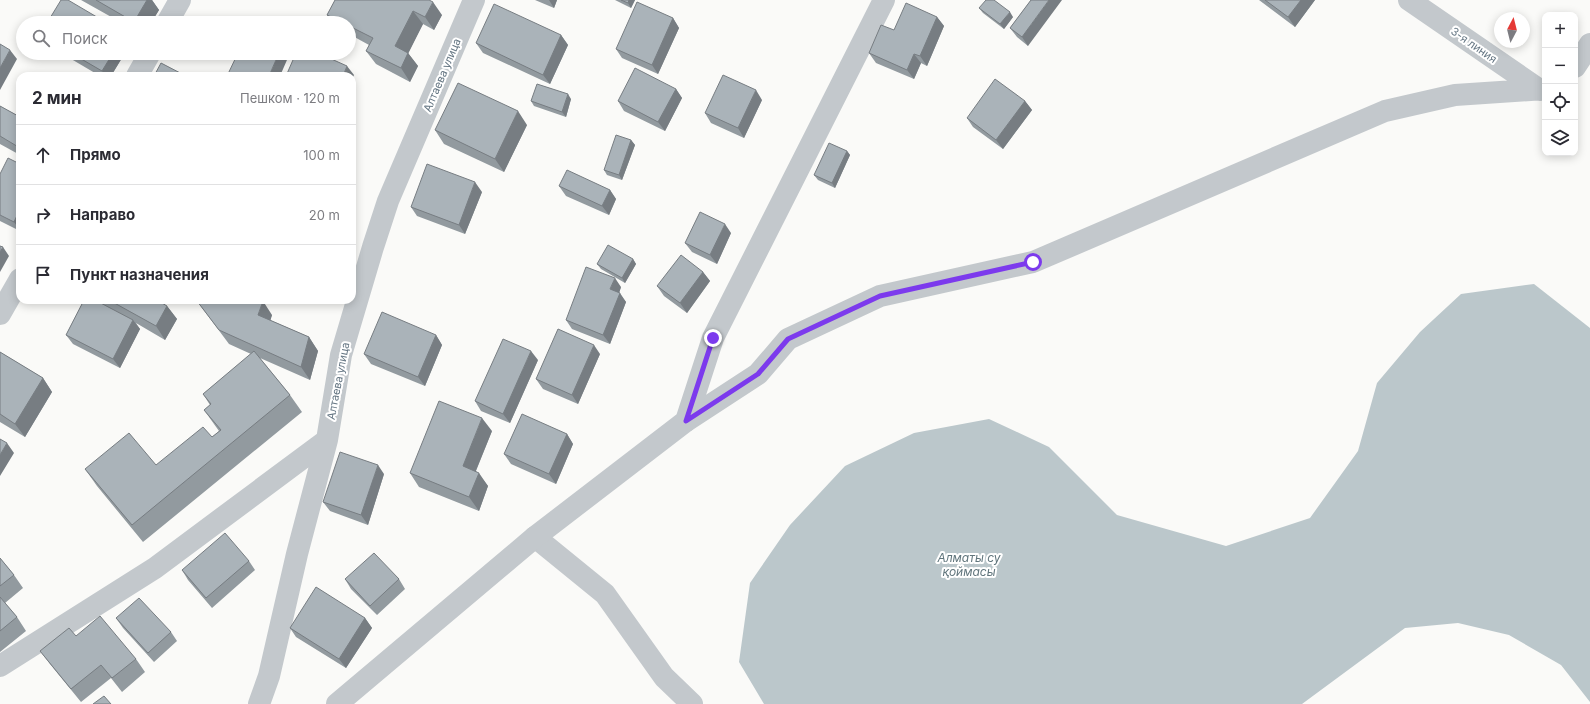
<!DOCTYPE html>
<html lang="ru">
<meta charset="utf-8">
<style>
body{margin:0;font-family:Inter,sans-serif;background:#f7f7f7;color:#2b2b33}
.controls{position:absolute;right:12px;top:12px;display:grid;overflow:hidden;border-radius:8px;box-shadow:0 2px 10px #0003}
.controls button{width:36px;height:36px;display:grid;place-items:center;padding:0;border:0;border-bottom:1px solid #e1e1e2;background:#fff;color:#2b2b33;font:20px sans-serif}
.compass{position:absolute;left:1494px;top:12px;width:36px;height:36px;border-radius:50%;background:#fff;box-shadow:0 2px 10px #0003;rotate:7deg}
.stop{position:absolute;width:12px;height:12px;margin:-9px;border:3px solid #7c3aed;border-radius:50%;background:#fff}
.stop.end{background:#7c3aed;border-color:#fff;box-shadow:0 1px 4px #0008}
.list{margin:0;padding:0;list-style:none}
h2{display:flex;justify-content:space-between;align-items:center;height:52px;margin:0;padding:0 16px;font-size:17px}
h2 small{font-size:13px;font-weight:400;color:#7c7c81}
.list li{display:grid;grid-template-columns:26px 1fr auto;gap:12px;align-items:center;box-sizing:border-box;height:60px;padding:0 16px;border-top:1px solid #e1e1e2}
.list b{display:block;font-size:15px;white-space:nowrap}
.list em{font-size:13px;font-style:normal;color:#7c7c81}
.icon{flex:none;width:22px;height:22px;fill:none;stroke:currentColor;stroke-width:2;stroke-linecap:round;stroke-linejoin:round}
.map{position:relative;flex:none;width:1590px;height:704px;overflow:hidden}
.search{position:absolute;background:#fff;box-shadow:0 2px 10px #0003;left:16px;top:16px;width:340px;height:44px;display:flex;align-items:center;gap:10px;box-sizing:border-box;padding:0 14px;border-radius:22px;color:#7c7c81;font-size:15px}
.panel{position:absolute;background:#fff;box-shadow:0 2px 10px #0003;left:16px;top:72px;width:340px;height:232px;border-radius:12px}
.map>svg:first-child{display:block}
.water{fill:#bbc7cb}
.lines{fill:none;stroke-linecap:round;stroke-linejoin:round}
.minor{stroke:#c3c8cc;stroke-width:22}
.tertiary{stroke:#c3c8cc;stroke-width:22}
.wall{fill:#929a9f}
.shaded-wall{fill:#777d82}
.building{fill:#aab3b9;stroke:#777d82}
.route{stroke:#7c3aed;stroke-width:5}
.labels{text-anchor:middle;stroke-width:4;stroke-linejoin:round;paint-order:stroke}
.street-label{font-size:11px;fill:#657683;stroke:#fff}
.water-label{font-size:12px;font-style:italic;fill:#60757c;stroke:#fff}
</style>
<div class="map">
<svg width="1590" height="704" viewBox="0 0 1590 704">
<rect width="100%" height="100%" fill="#fafaf8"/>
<!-- water -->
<path class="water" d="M1534,284L1590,328V702L1561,665L1509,635L1458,623L1405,628L1302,704H764L739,662L750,583L790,525L845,466L914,433L989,419L1049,447L1117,515L1226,546L1310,518L1358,451L1377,383L1420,332L1461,294Z"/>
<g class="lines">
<!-- minor -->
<path class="minor" d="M1409,0L1540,90
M167,23L180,0
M1575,67L1590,44
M137,76L150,53
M0,314L20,279
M686,421L758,374L788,339L880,296L1033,262L1385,111L1455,95L1545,89
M535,537L605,594L664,677L692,704
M0,666L155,568L327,440
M259,704L269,676L297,554L327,440L341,355L373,247L388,201L474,0"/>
<!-- tertiary -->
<path class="tertiary" d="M337,704L535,537L686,421L713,338L884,0"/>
</g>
<!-- wall -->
<path class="wall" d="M81,0H152L159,10L151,23H122Z
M335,0L442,15L434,30L423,24L408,53L418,66L410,82L376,64L366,51L369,45L349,34V23H333L327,15Z
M535,0H557L554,8Z
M615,0H635L631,8Z
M1031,0L1028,46L1017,37L1010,28Z
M1259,0H1315L1295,27Z
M979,8L1013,17L1004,29L983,13Z
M937,17L944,26L927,66L921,63L914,79L876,63L869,53L894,30Z
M673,18L679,28L658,74L622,58L616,49Z
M561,35L568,45L550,84L483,53L476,43Z
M61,53H125L111,76H100Z
M676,89L682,98L665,131L624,111L618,101Z
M571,99L566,117L534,106L531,101Z
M762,100L744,138L711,123L705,113Z
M1025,101L1032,110L1003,149L973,127L967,118Z
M0,106L20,117V155L0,144Z
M527,125L504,172L444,144L435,130Z
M631,140L635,145L622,180L607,175L604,170Z
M847,151L850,155L835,188L818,180L814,175Z
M20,164V231L0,221V174Z
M559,186L610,190L616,199L609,215L566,196Z
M482,192L465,234L417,216L411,207Z
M731,233L717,264L692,252L685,243Z
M633,259L636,264L625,283L601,269L597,264Z
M703,272L710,281L687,313L664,296L657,286Z
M621,287L619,293L626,302L610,344L572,329L566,320Z
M84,300H157L167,306L177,319L165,340L136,323L140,329L120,368L73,344L66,335Z
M197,301L272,315L270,320L309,337L318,351L310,380L260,358L290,395L302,412L143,542L97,486L85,469L156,465L212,437L219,431L204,410L210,405L203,394L251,354L229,344Z
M436,335L442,345L425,386L371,364L364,354Z
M0,352L43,378L52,392L25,437L0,422Z
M600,354L578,404L543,389L536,379Z
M538,360L510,423L481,411L475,401Z
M492,431L476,471L488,486L479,511L419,487L410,473Z
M567,434L573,444L556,484L511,464L504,454Z
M384,474L368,525L330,511L323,502Z
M0,558L14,575L23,588L5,603L17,617L26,631L0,652Z
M249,561L255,570L212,608L188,580L182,570Z
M345,579H399L405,589L377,615L351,589Z
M116,618L171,632L177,641L154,662L123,628Z
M365,618L372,628L346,668L296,637L290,628Z
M76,636L136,659L145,672L122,692L111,678L81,702L50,664L40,651Z"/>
<!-- shaded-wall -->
<path class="shaded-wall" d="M147,0H152L159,10L151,23H135L134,22Z
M549,0H557L554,8Z
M629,0H635L631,8L628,3Z
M1049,0H1062L1028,46L1022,37Z
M1301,0H1315L1295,27L1288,17Z
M433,2L442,15L434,30L425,17Z
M413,11L423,24L405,60L395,46Z
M1010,12L1013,17L1004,29L1000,24Z
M937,17L944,26L927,66L920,56Z
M673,18L679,28L658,74L652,65Z
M561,35L568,45L550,84L543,75Z
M10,50L17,59L0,90V68Z
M113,53H125L111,76H105L102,71Z
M279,53H290L280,76H269Z
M408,53L418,66L410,82L401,68Z
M914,54L921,63L914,79L907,70Z
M347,66L354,75L352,79V76H343Z
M676,89L682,98L665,131L658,122Z
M756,90L762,100L744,138L738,128Z
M568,94L571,99L566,117L562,112Z
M1025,101L1032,110L1003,149L996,140Z
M518,111L527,125L504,172L495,159Z
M631,140L635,145L622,180L619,175Z
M847,151L850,155L835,188L832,183Z
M475,182L482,192L465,234L459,225Z
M610,190L616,199L609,215L602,206Z
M20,209V230L14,222Z
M725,224L731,233L717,264L710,255Z
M3,247L9,256L0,272V252Z
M633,259L636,264L625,283L622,278Z
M703,272L710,281L687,313L680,303Z
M615,278L621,287L617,299L610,289Z
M620,293L626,302L610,344L603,335Z
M263,301L272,315L268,329L258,315Z
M167,306L177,319L165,340L156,326Z
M133,320L140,329L120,368L113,359Z
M436,335L442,345L425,386L418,377Z
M309,337L318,351L310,380L301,367Z
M594,345L600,354L578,404L572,395Z
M531,351L538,360L510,423L503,414Z
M43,378L52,392L25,437L15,424Z
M482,418L492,431L472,480L463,466Z
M567,434L573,444L556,484L549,474Z
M7,443L14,453L0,476V455Z
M378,465L384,474L368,525L361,515Z
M479,473L488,486L479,511L469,497Z
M365,618L372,628L346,668L339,659Z"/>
<!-- building -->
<path class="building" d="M61,0H68L107,23H47Z
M96,0H147L134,22Z
M335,0H429L433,2L425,17L413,11L395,46L408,53L401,68L366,51L373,38L349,26V23H344L327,15Z
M621,0H629L628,3Z
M986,0H994L1010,12L1000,24L979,8Z
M1031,0H1049L1022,37L1010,28Z
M1265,0H1301L1288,17Z
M637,2L673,18L652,65L616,49Z
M906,3L937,17L920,56L914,54L907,70L869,53L881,25L894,30Z
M494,4L561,35L543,75L476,43Z
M254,18L266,23H252Z
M0,44L10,50L0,68Z
M71,53H113L102,71Z
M238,53H279L269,76H227Z
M296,53H318L347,66L343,76H286Z
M161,63L186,76H154Z
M635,68L676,89L658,122L618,101Z
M723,75L756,90L738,128L705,113Z
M995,79L1025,101L996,140L967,118Z
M458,83L518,111L495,159L435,130Z
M537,84L568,94L562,112L531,101Z
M0,106L20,117V148L0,136Z
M616,135L631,140L619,175L604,170Z
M829,143L847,151L832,183L814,175Z
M8,158L20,164V209L14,222L0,215V174Z
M427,164L475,182L459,225L411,207Z
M567,170L610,190L602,206L559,186Z
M700,212L725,224L710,255L685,243Z
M608,245L633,259L622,278L597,264Z
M0,246L3,247L0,252Z
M681,255L703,272L680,303L657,286Z
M586,267L615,278L610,289L620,293L603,335L566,320Z
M84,300H95L133,320L113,359L66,335Z
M109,300H157L167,306L156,326Z
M198,300H261L263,301L258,315L309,337L301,367L219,330L197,301Z
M382,312L436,335L418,377L364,354Z
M558,329L594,345L572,395L536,379Z
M503,339L531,351L503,414L475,401Z
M254,351L290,395L132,525L85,469L129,433L156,465L203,427L212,437L221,430L204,410L211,404L203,394Z
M0,352L43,378L15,424L0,414Z
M439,401L482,418L463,466L479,473L469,497L410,473Z
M522,414L567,434L549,474L504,454Z
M0,439L7,443L0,455Z
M340,452L378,465L361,515L323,502Z
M225,533L249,561L206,598L182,570Z
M374,553L399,579L370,606L345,579Z
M0,558L14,575L0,586Z
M316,587L365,618L339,659L290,628Z
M0,597L17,617L0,631Z
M139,598L171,632L148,653L116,618Z
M100,616L136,659L112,678L101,665L71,689L40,651L69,628L76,636Z
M104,696L111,704H93Z"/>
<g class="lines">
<!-- route -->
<path class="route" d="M713,338L686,421L758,374L788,339L880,296L1033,262"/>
</g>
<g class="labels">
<!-- street labels -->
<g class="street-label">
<text transform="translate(1474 45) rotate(35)" y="4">3-я линия</text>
<text transform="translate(442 75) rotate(-67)" y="4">Алтаева улица</text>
<text transform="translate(338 381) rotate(-79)" y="4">Алтаева улица</text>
</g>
<!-- water labels -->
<g class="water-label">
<text x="969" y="562">Алматы су<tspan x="969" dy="14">қоймасы</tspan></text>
</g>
</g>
</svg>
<div class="controls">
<button>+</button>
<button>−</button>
<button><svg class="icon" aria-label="locate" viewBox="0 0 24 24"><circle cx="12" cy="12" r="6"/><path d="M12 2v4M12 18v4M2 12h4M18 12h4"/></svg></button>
<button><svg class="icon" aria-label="layers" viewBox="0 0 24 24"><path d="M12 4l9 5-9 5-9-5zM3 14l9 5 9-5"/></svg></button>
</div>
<svg class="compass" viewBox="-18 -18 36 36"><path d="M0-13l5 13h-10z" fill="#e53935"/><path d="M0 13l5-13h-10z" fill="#7c7c81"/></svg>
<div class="stop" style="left:1033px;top:262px"></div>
<div class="stop end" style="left:713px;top:338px"></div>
<div class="search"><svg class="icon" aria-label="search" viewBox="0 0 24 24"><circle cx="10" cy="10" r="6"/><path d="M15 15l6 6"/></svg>Поиск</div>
<section class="panel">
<h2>2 мин<small>Пешком · 120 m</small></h2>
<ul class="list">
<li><svg class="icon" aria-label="ahead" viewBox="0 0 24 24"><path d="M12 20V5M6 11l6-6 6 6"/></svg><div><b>Прямо</b></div><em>100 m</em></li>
<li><svg class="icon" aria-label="right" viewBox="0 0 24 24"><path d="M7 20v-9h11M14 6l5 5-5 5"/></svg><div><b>Направо</b></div><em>20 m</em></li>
<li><svg class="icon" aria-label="arrive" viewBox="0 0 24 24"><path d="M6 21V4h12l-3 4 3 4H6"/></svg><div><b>Пункт назначения</b></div></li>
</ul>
</section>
</div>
